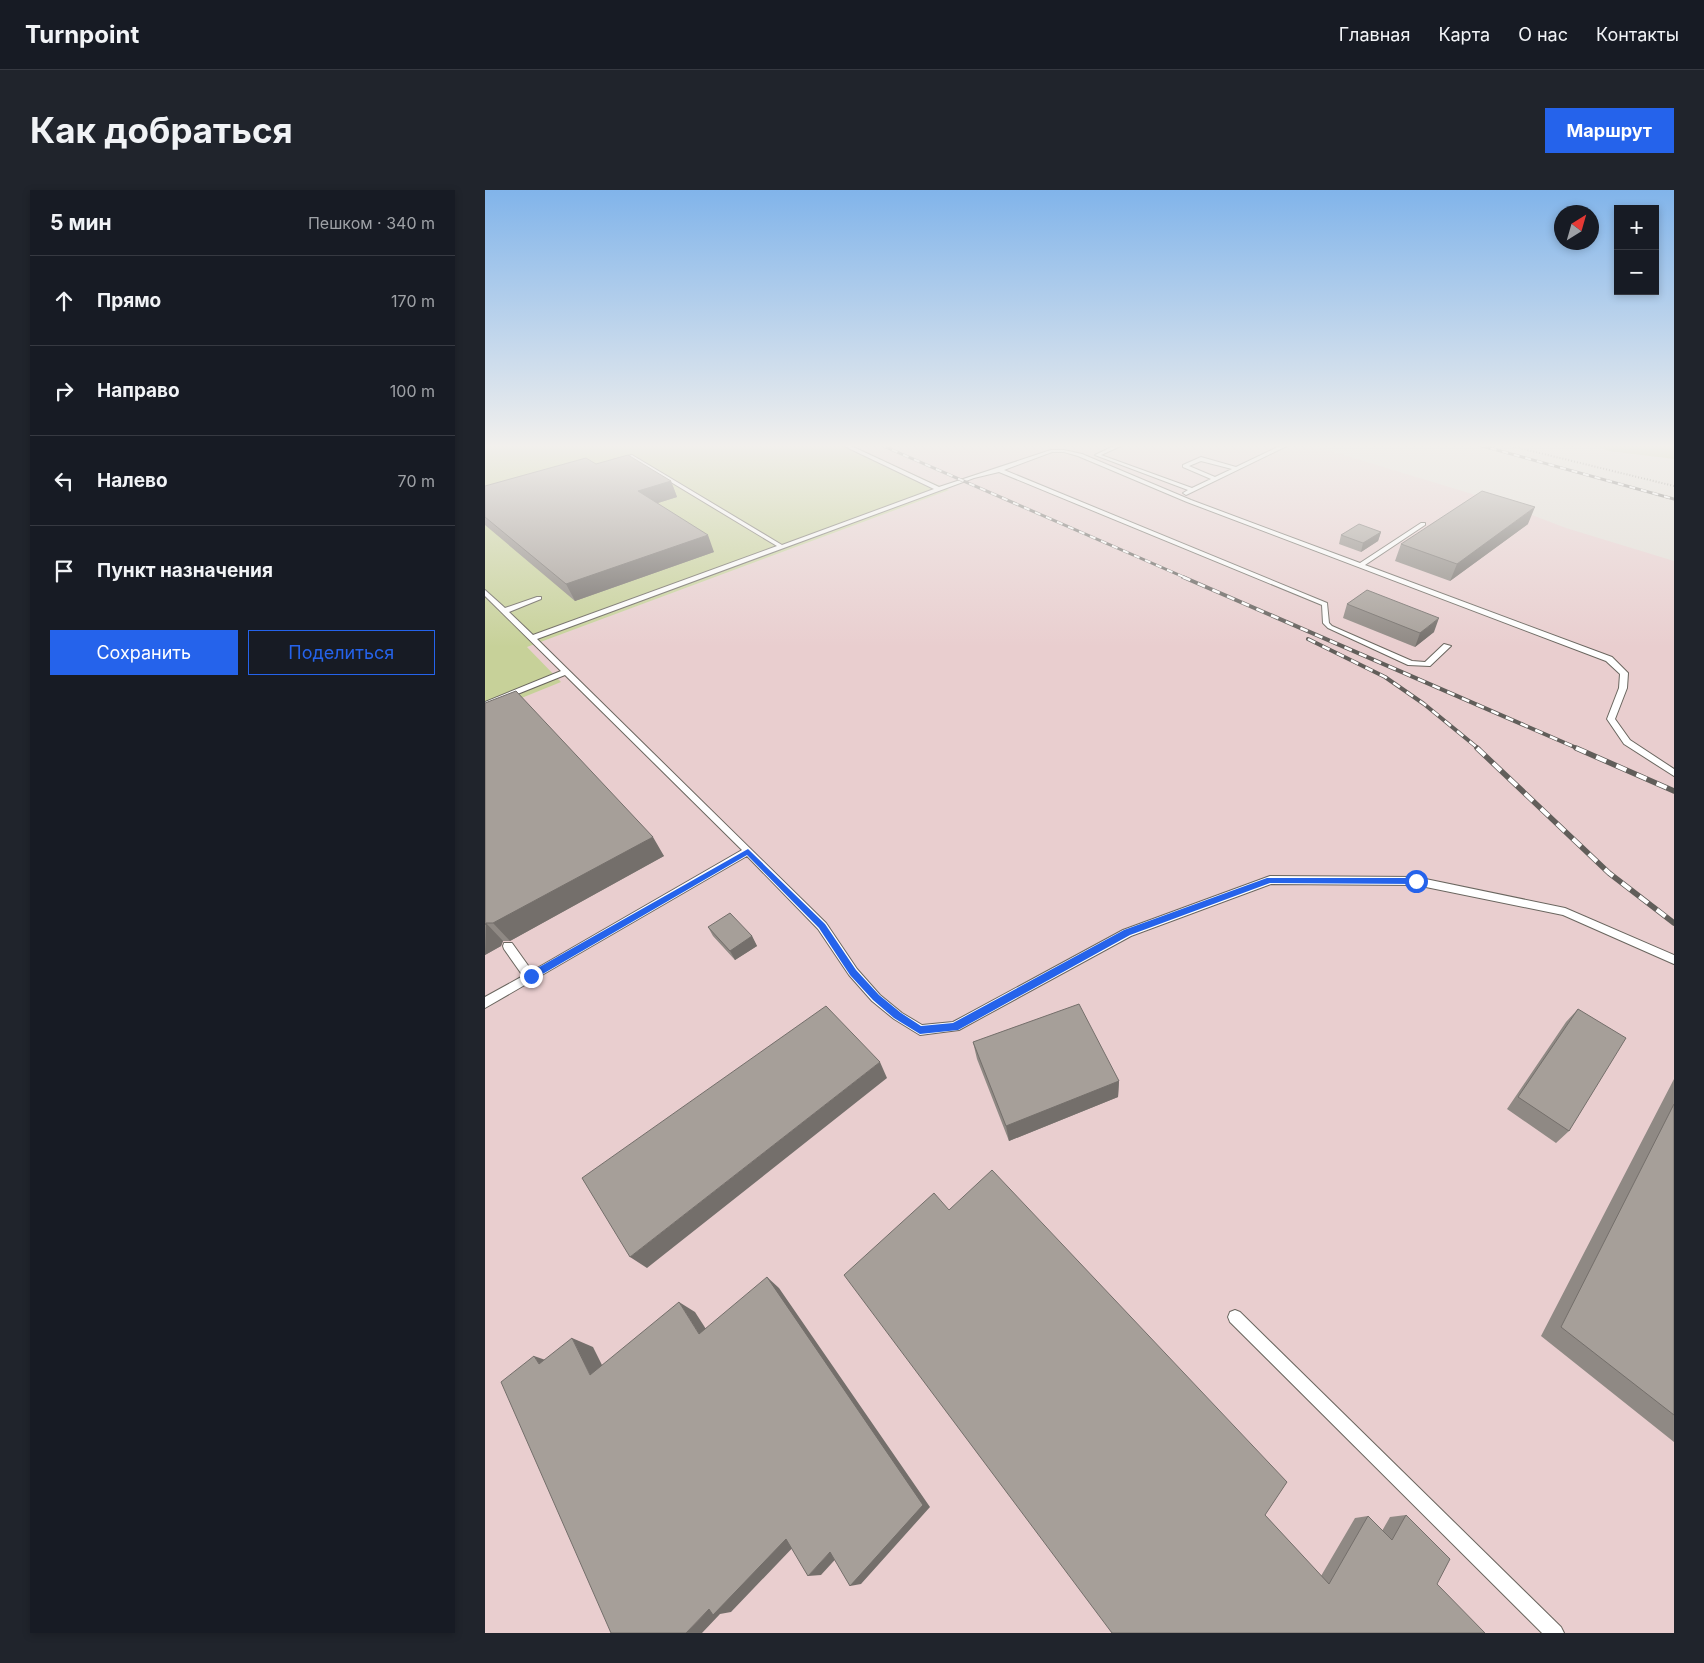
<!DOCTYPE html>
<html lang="ru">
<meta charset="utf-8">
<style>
body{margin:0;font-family:Inter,sans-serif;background:#20242c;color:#f1f3f6}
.controls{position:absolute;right:15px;top:15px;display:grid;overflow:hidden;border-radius:0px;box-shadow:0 2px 8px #0003}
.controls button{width:45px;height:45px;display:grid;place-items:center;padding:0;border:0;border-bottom:1px solid #363941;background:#171b24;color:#f1f3f6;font:25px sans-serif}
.compass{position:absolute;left:1069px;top:15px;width:45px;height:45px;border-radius:50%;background:#171b24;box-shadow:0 2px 8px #0003;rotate:37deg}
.stop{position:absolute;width:15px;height:15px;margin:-11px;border:4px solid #2563eb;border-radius:50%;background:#fff}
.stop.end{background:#2563eb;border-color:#fff;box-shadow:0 1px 5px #0008}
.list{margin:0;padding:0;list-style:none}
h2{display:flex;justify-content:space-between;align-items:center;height:65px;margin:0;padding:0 20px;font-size:21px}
h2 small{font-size:16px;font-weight:400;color:#9ea1a6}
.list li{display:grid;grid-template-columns:32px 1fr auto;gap:15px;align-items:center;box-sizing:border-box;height:90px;padding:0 20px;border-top:1px solid #363941}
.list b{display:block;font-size:19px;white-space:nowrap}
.list em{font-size:16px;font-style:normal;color:#9ea1a6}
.actions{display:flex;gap:10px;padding:15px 20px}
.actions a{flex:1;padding:11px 0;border:1px solid #2563eb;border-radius:0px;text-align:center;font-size:18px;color:#2563eb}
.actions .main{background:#2563eb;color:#fff}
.icon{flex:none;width:28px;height:28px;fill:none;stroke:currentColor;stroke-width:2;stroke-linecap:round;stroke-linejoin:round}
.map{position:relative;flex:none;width:1189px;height:1443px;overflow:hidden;border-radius:0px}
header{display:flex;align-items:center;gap:30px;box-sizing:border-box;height:70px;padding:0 25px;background:#171b24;border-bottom:1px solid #363941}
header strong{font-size:24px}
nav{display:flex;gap:28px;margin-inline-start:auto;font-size:18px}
.intro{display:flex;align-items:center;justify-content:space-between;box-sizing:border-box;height:120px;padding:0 30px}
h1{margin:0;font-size:35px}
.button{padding:12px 22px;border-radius:0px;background:#2563eb;color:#fff;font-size:18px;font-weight:700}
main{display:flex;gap:30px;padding:0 30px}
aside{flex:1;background:#171b24;border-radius:0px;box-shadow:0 2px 8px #0003}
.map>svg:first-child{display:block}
.industrial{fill:#e9cecf}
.green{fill:#c7d199}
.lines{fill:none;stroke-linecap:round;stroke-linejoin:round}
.service-casing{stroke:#6a665f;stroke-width:2}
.path{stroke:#807d78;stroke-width:2;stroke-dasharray:1 2;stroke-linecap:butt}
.service{fill:#fff;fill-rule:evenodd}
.rail-far2-casing{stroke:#615e5a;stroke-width:3}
.rail-far1-casing{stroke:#615e5a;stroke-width:4}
.rail-casing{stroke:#615e5a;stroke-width:5.5}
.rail-far2{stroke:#fff;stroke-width:2;stroke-dasharray:6;stroke-linecap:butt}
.rail-far1{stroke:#fff;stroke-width:2.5;stroke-dasharray:8;stroke-linecap:butt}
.rail{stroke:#fff;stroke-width:4;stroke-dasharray:11;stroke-linecap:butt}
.wall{fill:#8f8984}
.shaded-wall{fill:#746f6b}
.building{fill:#a69f99;stroke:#746f6b}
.route{fill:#2563eb}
</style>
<header>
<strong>Turnpoint</strong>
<nav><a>Главная</a><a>Карта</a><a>О нас</a><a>Контакты</a></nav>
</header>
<div class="intro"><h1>Как добраться</h1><a class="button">Маршрут</a></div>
<main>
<aside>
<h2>5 мин<small>Пешком · 340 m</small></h2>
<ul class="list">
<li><svg class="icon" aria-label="ahead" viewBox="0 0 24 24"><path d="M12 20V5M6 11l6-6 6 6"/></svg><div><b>Прямо</b></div><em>170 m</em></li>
<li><svg class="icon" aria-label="right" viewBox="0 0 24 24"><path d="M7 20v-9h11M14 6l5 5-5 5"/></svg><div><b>Направо</b></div><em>100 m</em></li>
<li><svg class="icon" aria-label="left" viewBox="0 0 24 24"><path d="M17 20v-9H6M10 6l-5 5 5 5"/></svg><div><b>Налево</b></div><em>70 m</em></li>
<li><svg class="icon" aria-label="arrive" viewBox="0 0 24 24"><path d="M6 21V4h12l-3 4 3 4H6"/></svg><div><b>Пункт назначения</b></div></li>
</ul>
<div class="actions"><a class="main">Сохранить</a><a>Поделиться</a></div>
</aside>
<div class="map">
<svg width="1189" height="1443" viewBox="0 0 1189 1443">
<rect width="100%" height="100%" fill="#e3ded7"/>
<!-- industrial -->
<path class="industrial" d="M364,255H826L1010,311L1081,338L1189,371V1443H0V523L75,492L42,457L463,300Z"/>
<!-- green -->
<path class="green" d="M0,255H364L464,300L42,457L76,492L0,523Z
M1108,255H1189V269L1124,261Z"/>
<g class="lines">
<defs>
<path id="service" d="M357,255H364L454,297L566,260H579L597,264L706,310L875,373L936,333H940V335L880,375L1127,467L1143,483L1142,498L1130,529L1145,550L1189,579V586L1139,554L1122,529L1134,498L1135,484L1121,471L702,312L593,266L579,262H567L519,280L842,413L844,433L847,436L927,471L940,472L959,454L966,456L945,476L923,475L843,438L838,433L837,415L514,282L489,288L52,449L341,733L372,779L395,805L417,823L437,835L468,832L638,740L785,686L931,687L1080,718L1189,765V774L1078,725L931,695L786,694L646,746L474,840L435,845L409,829L387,811L364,785L333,739L262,666L0,818V807L38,786L19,759L18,756L19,753H27L47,781L257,660L80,485L0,517V512L76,481L0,406V400L20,418L52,407H56V409L24,422L48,445L292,356L146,268L131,272L128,270L147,265L297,355L449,299Z
M631,255H638L616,265L707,298L726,289L698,277V275L716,267L751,277L797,255H804L701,305L698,303L703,300L610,265ZM716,271L747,279L730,287L704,276Z
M750,1120L755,1122L1076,1437L1079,1443H1057L745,1132L743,1127L745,1122Z"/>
</defs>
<!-- service casing -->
<use href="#service" class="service-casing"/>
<!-- path -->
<path class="path" d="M1022,255L1189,296"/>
<!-- service -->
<use href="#service" class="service"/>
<defs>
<path id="rail-far2" d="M396,255L701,388
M994,255L1189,309"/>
<path id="rail-far1" d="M698,387L1094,559
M823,449L900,487L939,514L994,559"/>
<path id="rail" d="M992,558L1124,683L1189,733
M1091,558L1189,601"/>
</defs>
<!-- rail-far2 casing -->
<use href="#rail-far2" class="rail-far2-casing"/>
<!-- rail-far1 casing -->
<use href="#rail-far1" class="rail-far1-casing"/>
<!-- rail casing -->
<use href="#rail" class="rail-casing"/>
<!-- rail-far2 -->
<use href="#rail-far2" class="rail-far2"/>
<!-- rail-far1 -->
<use href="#rail-far1" class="rail-far1"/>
<!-- rail -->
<use href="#rail" class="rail"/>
</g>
<!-- wall -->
<path class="wall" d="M111,274L186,291L192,307L173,313L229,362L90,411L0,335V296Z
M1043,334L965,391L910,371L916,354Z
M896,342L893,351L876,362L854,354L856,345Z
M862,414L949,442L930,457L858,428Z
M0,513L179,666L25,751H18L16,756L0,765Z
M223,737L267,746L272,756L250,770L228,746Z
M1093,819L1084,941L1071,953L1022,919L1081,832Z
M488,852L634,891L633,907L524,951L492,869Z
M1189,889V1252L1056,1146Z
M464,1020L780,1325L836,1386L870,1328L883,1326L897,1341L905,1327L921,1325L965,1369L627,1443Z"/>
<!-- shaded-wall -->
<path class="shaded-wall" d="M186,291L192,307L160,317L153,301Z
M1050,317L1043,334L965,391L972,374Z
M896,342L893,351L876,362L878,353Z
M223,345L229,362L90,411L81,394Z
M954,428L949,442L930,457L935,443Z
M168,647L179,666L25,751L8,733Z
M1,733L18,751L16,756L0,765Z
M267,746L272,756L250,770L245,761Z
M395,872L402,888L162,1078L145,1067Z
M634,891L633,907L524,951L521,936Z
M282,1087L294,1098L445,1317L376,1394L365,1396Z
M194,1112L210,1122L230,1153L214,1144Z
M87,1148L108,1157L126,1193L105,1185Z
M49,1166L72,1174H54Z
M301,1349L315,1350L246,1422L235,1424L217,1443H201L224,1419Z
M345,1362H357L336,1385L323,1386Z"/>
<!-- building -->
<path class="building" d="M143,265L186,291L153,301L223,345L81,394L0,327V296L101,268L111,274Z
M997,301L1050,317L972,374L916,354Z
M874,334L896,342L878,353L856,345Z
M882,400L954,428L935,443L862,414Z
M31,501L168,647L8,733H1L0,735V513Z
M245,723L267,746L245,761L223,737Z
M594,814L634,891L521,936L488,852Z
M341,816L395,872L145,1067L97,988Z
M1093,819L1141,848L1084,941L1033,907Z
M1189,914V1225L1076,1137Z
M507,980L802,1292L780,1325L844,1394L883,1326L907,1350L921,1325L965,1369L952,1394L1000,1443H627L359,1085L449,1003L464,1020Z
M282,1087L438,1315L365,1396L345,1362L323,1386L301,1349L228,1425L224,1419L201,1443H126L16,1192L49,1166L54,1174L87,1148L105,1185L194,1112L214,1144Z"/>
<!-- sky -->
<linearGradient id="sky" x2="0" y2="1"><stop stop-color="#81b4ea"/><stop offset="0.56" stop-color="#f2f0ed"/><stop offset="1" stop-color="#f2f0ed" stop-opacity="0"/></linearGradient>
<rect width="1189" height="457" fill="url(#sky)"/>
<!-- route -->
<path class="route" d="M263,659L340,734L371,780L394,805L416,823L436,836L468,833L639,740L782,688H931L935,691L931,694L785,693L645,745L473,840L435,844L409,828L388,810L365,785L334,738L262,665L49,789H42V784Z"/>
</svg>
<div class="controls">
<button>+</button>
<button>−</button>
</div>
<svg class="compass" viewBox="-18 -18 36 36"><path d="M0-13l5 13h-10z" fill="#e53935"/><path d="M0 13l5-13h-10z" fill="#9ea1a6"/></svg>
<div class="stop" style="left:931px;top:691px"></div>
<div class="stop end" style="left:46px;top:786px"></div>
</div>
</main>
